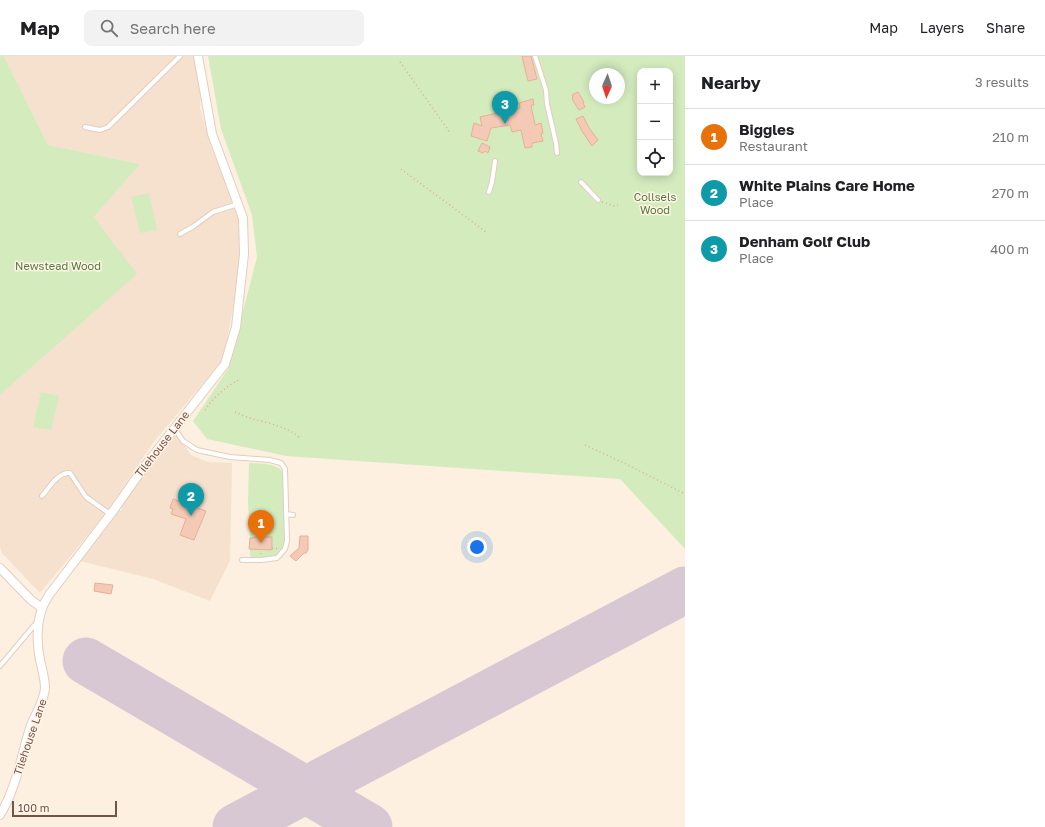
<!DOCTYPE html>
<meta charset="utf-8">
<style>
body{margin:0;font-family:"Golos Text",sans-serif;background:#f2f2f2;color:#202124}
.controls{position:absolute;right:12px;top:12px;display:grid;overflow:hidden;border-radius:8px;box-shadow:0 2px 10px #0003}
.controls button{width:36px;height:36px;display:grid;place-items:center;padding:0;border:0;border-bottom:1px solid #e0e0e0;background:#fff;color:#202124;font:20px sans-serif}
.compass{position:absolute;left:589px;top:12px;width:36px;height:36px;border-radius:50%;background:#fff;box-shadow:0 2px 10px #0003;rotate:183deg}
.scale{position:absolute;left:12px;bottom:10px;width:105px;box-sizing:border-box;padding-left:4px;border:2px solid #755346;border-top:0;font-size:11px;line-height:14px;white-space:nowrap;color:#755346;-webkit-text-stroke:3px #fff4e7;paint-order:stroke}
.you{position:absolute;left:477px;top:491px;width:14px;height:14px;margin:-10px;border:3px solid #fff;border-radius:50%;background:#1a73e8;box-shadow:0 0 0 6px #1a73e833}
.badge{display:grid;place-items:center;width:26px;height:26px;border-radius:50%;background:#ed593f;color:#fff;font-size:13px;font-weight:700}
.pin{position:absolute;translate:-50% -33px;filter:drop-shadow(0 1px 2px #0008)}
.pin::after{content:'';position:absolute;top:21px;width:14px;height:12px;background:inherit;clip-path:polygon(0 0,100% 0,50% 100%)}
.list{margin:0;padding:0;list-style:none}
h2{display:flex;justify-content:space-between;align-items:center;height:52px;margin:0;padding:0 16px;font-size:17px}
h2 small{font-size:13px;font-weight:400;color:#757577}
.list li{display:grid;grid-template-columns:26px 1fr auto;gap:12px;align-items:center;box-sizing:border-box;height:56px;padding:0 16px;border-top:1px solid #e0e0e0}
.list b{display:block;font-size:15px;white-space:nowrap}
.list p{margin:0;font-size:13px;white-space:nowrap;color:#757577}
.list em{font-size:13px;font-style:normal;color:#757577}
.icon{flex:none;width:22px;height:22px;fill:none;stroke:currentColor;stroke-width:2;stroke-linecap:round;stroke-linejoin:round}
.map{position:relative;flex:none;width:685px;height:771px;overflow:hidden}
header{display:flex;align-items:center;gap:24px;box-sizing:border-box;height:56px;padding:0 20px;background:#fff;border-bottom:1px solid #e0e0e0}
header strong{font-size:19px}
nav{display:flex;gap:22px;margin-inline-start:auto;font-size:14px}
.search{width:280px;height:36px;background:#f2f2f2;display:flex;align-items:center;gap:10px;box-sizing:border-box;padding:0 14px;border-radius:8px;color:#757577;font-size:15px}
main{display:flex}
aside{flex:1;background:#fff}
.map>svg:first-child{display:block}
.residential{fill:#f5e1ce}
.green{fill:#d4ebbe;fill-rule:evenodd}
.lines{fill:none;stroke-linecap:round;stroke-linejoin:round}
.runway{stroke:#d7c8d3;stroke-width:47}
.building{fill:#f4cab6;stroke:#e7af96}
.lane-casing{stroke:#e3cdbf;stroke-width:6}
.street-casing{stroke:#e3cdbf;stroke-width:10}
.path{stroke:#d8ad9a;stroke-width:1.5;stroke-dasharray:1 3;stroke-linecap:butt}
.lane{stroke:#fff;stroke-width:4}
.street{stroke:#fff;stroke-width:8}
.labels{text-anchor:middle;stroke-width:3;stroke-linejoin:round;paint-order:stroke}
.park-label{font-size:11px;fill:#547b3e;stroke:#fff4e7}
.street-label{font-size:11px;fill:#755346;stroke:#fff4e7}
</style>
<header>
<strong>Map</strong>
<div class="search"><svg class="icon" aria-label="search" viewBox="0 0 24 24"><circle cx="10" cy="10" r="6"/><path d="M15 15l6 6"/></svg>Search here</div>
<nav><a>Map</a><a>Layers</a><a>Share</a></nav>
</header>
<main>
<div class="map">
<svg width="685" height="771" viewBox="0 0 685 771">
<rect width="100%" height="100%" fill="#fdf0e0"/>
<!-- residential -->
<path class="residential" d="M4,0H198L202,13L200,52L212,94L241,162L239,220L226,288L221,306L156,383L101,463L40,537L2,497L0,491V339L136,218L94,161L140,108L48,89Z
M176,376L191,399L208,406L232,407L230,505L210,545L153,523L80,505L117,455H121L122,452V450L167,385Z"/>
<!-- green -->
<path class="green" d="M0,0H4L48,89L140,108L94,161L137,218L0,339Z
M208,0H685V493L620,423L286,400L207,383L193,365L228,313L257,201L252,159L221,73ZM640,15H670V117H640ZM595,18H619V42H595Z
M149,137L157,174L140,177L131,141Z
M41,336L59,340L51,374L33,371Z
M249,407C260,408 281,406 284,420L285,487C283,491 282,495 278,498C274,501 260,504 255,503C252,502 251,501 250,499V482L248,446Z"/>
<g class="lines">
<!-- runway -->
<path class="runway" d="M86,605L369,771
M236,771L685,534"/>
</g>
<!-- building -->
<path class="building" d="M522,0H531L537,23L528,25Z
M578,36L584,46L583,47L585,51L579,54L572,43L573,42L572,39Z
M533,43L534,49H531L535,69L541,67L543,77L541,78L543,85L532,87V91L525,92L521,74L512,76L510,69L491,72L487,85L471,80L474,67L482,70L480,61L502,56V55L520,52L519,47Z
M583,60L589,72L598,84L592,90L582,75L576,63Z
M482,87L490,91L488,97L485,95L483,97L478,95Z
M173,443L206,455L194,484L180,479L186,463L171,458L173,453L170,452Z
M300,480H308V494L306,497H304L296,505L290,500L299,492Z
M254,481H272V494L249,493L250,482H254Z
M95,527L113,529L111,538L94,535Z"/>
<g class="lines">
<defs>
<path id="lane" d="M535,0L546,34L547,48L556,87L557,97
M85,71L100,74L108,71L180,0
M581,126L598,144
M489,136L492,126L495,105
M180,178L194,170L213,156L238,148
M175,373L183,385L197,394L230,401L270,404L281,407L285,413L287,485L285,493L277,502L261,504H242
M42,440C49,432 58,416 70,417L86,441L110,458
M286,458L293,459
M0,610L37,566"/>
<path id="street" d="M0,512L31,544L42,552
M0,759C16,733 21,701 30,672C35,658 44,646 45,632C45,623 42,613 40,604C37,588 36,569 42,553C43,548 47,543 49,539L113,455L144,411L225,308L236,271L244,198L243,162L212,78L198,0"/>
</defs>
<!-- lane casing -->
<use href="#lane" class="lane-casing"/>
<!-- street casing -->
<use href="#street" class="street-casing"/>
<!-- path -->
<path class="path" d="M400,6L451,78
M401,113L486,176
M602,146L614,150L618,149
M205,354C213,342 226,330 239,324
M235,356C256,367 283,366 301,383
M585,389L626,408L685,438
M272,492L279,493
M261,498V494"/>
<!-- lane -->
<use href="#lane" class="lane"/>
<!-- street -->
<use href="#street" class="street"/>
</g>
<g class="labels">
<!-- park labels -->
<g class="park-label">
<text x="655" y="145">Collsels<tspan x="655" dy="13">Wood</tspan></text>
<text x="58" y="214">Newstead Wood</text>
</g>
<!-- street labels -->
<g class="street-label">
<text transform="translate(162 388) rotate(-52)" y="4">Tilehouse Lane</text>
<text transform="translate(30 681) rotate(-71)" y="4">Tilehouse Lane</text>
</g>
</g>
</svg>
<div class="controls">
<button>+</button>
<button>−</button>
<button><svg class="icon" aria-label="locate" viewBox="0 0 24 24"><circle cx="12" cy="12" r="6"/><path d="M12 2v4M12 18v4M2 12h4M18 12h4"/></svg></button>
</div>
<svg class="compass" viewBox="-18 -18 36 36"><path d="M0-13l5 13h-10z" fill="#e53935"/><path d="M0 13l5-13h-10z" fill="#757577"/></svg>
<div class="scale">100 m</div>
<div class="you"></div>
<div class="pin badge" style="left:261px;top:487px;background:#e8710a">1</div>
<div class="pin badge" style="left:191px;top:460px;background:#0f9aa8">2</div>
<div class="pin badge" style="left:505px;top:68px;background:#0f9aa8">3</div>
</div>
<aside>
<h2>Nearby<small>3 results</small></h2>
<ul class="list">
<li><span class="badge" style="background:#e8710a">1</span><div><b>Biggles</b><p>Restaurant</p></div><em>210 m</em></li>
<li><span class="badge" style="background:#0f9aa8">2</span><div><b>White Plains Care Home</b><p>Place</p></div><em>270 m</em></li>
<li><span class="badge" style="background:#0f9aa8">3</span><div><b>Denham Golf Club</b><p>Place</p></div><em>400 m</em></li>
</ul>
</aside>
</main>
